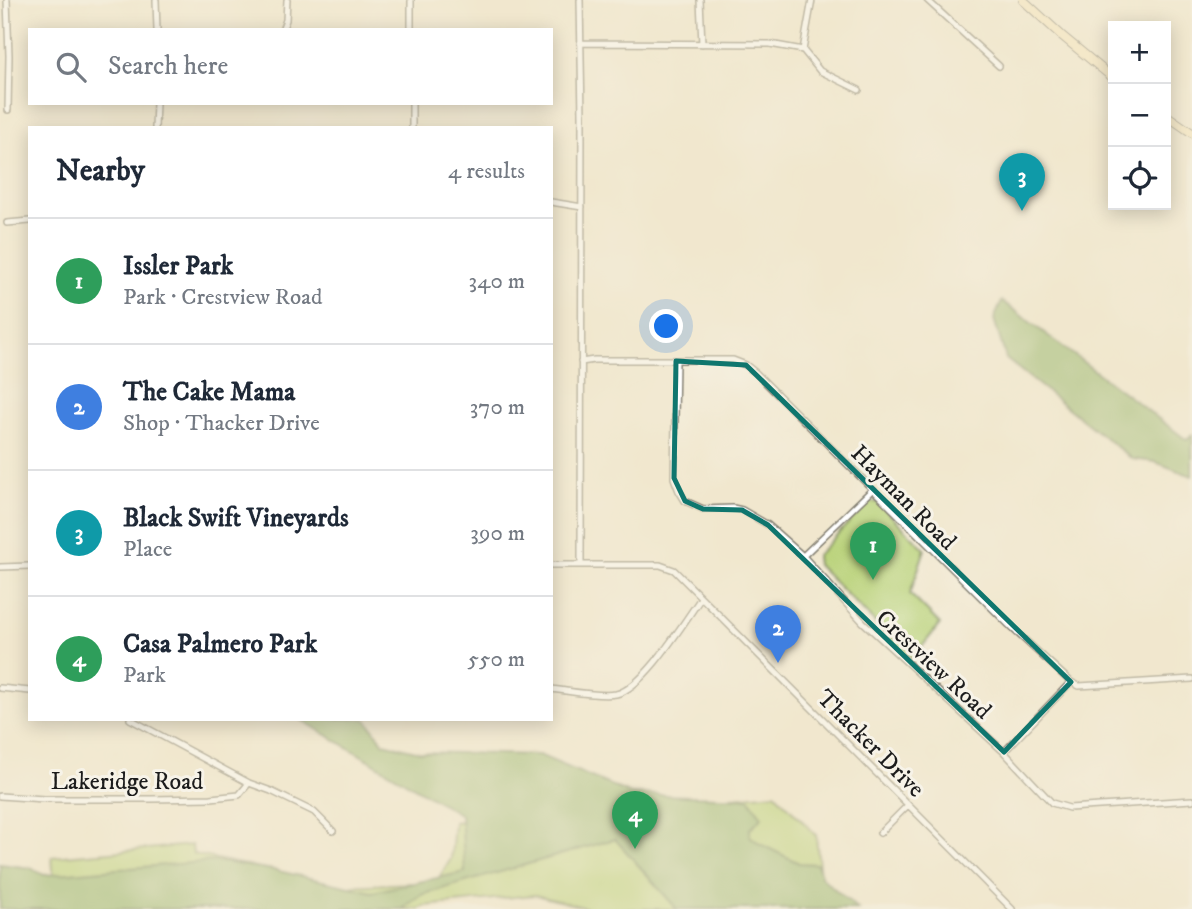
<!DOCTYPE html>
<meta charset="utf-8">
<style>
body{margin:0;font-family:"IM FELL DW Pica",serif;background:#f6f6f7;color:#1f2937}
.controls{position:absolute;right:21px;top:21px;display:grid;overflow:hidden;border-radius:0px;box-shadow:0 4px 18px #0003}
.controls button{width:63px;height:63px;display:grid;place-items:center;padding:0;border:0;border-bottom:2px solid #e0e1e3;background:#fff;color:#1f2937;font:35px sans-serif}
.you{position:absolute;left:667px;top:327px;width:24px;height:24px;margin:-18px;border:5px solid #fff;border-radius:50%;background:#1a73e8;box-shadow:0 0 0 10px #1a73e833}
.badge{display:grid;place-items:center;width:46px;height:46px;border-radius:50%;background:#c8321e;color:#fff;font-size:23px;font-weight:700}
.pin{position:absolute;translate:-50% -58px;filter:drop-shadow(0 2px 4px #0008)}
.pin::after{content:'';position:absolute;top:37px;width:24px;height:21px;background:inherit;clip-path:polygon(0 0,100% 0,50% 100%)}
.list{margin:0;padding:0;list-style:none}
h2{display:flex;justify-content:space-between;align-items:center;height:91px;margin:0;padding:0 28px;font-size:30px}
h2 small{font-size:23px;font-weight:400;color:#747a83}
.list li{display:grid;grid-template-columns:46px 1fr auto;gap:21px;align-items:center;box-sizing:border-box;height:126px;padding:0 28px;border-top:2px solid #e0e1e3}
.list b{display:block;font-size:26px;white-space:nowrap}
.list p{margin:0;font-size:23px;white-space:nowrap;color:#747a83}
.list em{font-size:23px;font-style:normal;color:#747a83}
.icon{flex:none;width:38px;height:38px;fill:none;stroke:currentColor;stroke-width:2;stroke-linecap:round;stroke-linejoin:round}
.map{position:relative;flex:none;width:1192px;height:909px;overflow:hidden}
.search{position:absolute;background:#fff;box-shadow:0 4px 18px #0003;left:28px;top:28px;width:525px;height:77px;display:flex;align-items:center;gap:18px;box-sizing:border-box;padding:0 24px;border-radius:0px;color:#747a83;font-size:26px}
.panel{position:absolute;background:#fff;box-shadow:0 4px 18px #0003;left:28px;top:126px;width:525px;height:595px;border-radius:0px}
.map>svg:first-child{display:block}
.green{fill:#b7d176;stroke:#6a7649;stroke-width:2}
.forest{fill:#91b367;stroke:#566842;stroke-width:2}
.lines{fill:none;stroke-linecap:round;stroke-linejoin:round}
.street-casing{stroke:#868275;stroke-width:8}
.secondary-casing{stroke:#868275;stroke-width:10}
.street{stroke:#fff;stroke-width:5}
.secondary{stroke:#f8e8c3;stroke-width:8}
.marked{fill:none;stroke:#0f766e;stroke-width:5;stroke-linejoin:round}
.labels{text-anchor:middle;stroke-width:6;stroke-linejoin:round;paint-order:stroke}
.street-label{font-size:24px;fill:#1c1c1c;stroke:#f7f3e8}
</style>
<div class="map">
<svg width="1192" height="909" viewBox="0 0 1192 909">
<rect width="100%" height="100%" fill="#f7f3e8"/>
<filter id="ink" filterUnits="userSpaceOnUse"><feTurbulence type="fractalNoise" baseFrequency=".0143" numOctaves="2"/><feDisplacementMap in="SourceGraphic" scale="14" xChannelSelector="R" yChannelSelector="G"/><feConvolveMatrix kernelMatrix="1 2 1 2 8 2 1 2 1" color-interpolation-filters="sRGB"/></filter>
<filter id="wash" filterUnits="userSpaceOnUse"><feTurbulence type="fractalNoise" baseFrequency=".00686" numOctaves="4" result="noise"/><feDisplacementMap in="SourceGraphic" scale="28" xChannelSelector="R" yChannelSelector="G"/><feGaussianBlur stdDeviation="1.57" result="paint"/><feColorMatrix in="noise" values="0 0 0 0 0 0 0 0 0 0 0 0 0 0 0 0 0 1.4 0 .05"/><feComposite in="paint" operator="in"/></filter>
<g filter="url(#wash)">
<rect width="100%" height="100%" fill="#f1e7ce"/>
<!-- green -->
<path class="green" d="M869,502H877L925,549L910,594L940,624L912,659L817,565L816,556Z
M775,793L816,835L823,909H591L535,895L424,906L419,909L56,908L52,857L192,845L193,854L345,886L436,882L451,859L454,822Z"/>
<!-- forest -->
<path class="forest" d="M1002,301L1187,440L1192,435V476L1155,462L1132,459L1006,359L994,319Z
M300,719H366L384,743L420,752L539,755L631,794L749,798L762,817L750,829V836L760,844L799,863L817,864L822,878L858,909H677L615,839L421,895L402,909H0V864L31,868L44,875L215,861L274,870L372,892L465,872L461,815Z"/>
</g>
<g filter="url(#ink)">
<g class="lines">
<defs>
<path id="street" d="M7,0L9,56L8,110
M156,0L157,30
M411,0V30
M580,0L582,117L581,565
M700,0L702,44
M927,0L999,66
M282,30L286,20L287,0
M580,43L770,44L803,50L820,71L859,90
M803,50L812,0
M155,128L156,103
M412,128V103
M551,202L582,207
M7,223L30,221
M676,361L674,478L679,491L685,501L703,509L733,508L742,510L768,525L803,556L863,622L1004,752L1052,803L1069,808L1192,800
M581,362L594,360H733L746,365L756,373L1013,629L1071,682L1079,686L1192,679
M803,556L872,490
M551,565H660L674,570L1012,909
M0,567L30,566
M0,688L30,691
M551,689C569,691 600,697 616,694C644,688 684,622 701,598
M130,719L249,783L271,791L314,812L333,831
M1004,752L1071,682
M0,796L44,799H151L211,798L239,795L249,783
M880,833L908,805"/>
<path id="secondary" d="M1023,0L1061,35L1113,78
M1166,115L1192,133"/>
</defs>
<!-- street casing -->
<use href="#street" class="street-casing"/>
<!-- secondary casing -->
<use href="#secondary" class="secondary-casing"/>
<!-- street -->
<use href="#street" class="street"/>
<!-- secondary -->
<use href="#secondary" class="secondary"/>
</g>
</g>
<!-- marked area -->
<path d="M0 0H1192V909H0ZM676,361L746,365L1071,682L1004,752L768,525L742,510L703,509L685,501L674,478Z" fill="#f1e7ce" fill-opacity=".55" fill-rule="evenodd"/>
<path class="marked" d="M676,361L746,365L1071,682L1004,752L768,525L742,510L703,509L685,501L674,478Z"/>
<g class="labels">
<!-- street labels -->
<g class="street-label">
<text transform="translate(904 497) rotate(45)" y="8">Hayman Road</text>
<text transform="translate(934 664) rotate(43)" y="8">Crestview Road</text>
<text transform="translate(871 743) rotate(45)" y="8">Thacker Drive</text>
<text x="127" y="789">Lakeridge Road</text>
</g>
</g>
</svg>
<div class="controls">
<button>+</button>
<button>−</button>
<button><svg class="icon" aria-label="locate" viewBox="0 0 24 24"><circle cx="12" cy="12" r="6"/><path d="M12 2v4M12 18v4M2 12h4M18 12h4"/></svg></button>
</div>
<div class="you"></div>
<div class="pin badge" style="left:873px;top:580px;background:#2e9e5b">1</div>
<div class="pin badge" style="left:778px;top:663px;background:#3f7fe0">2</div>
<div class="pin badge" style="left:1022px;top:211px;background:#0f9aa8">3</div>
<div class="pin badge" style="left:635px;top:849px;background:#2e9e5b">4</div>
<div class="search"><svg class="icon" aria-label="search" viewBox="0 0 24 24"><circle cx="10" cy="10" r="6"/><path d="M15 15l6 6"/></svg>Search here</div>
<section class="panel">
<h2>Nearby<small>4 results</small></h2>
<ul class="list">
<li><span class="badge" style="background:#2e9e5b">1</span><div><b>Issler Park</b><p>Park · Crestview Road</p></div><em>340 m</em></li>
<li><span class="badge" style="background:#3f7fe0">2</span><div><b>The Cake Mama</b><p>Shop · Thacker Drive</p></div><em>370 m</em></li>
<li><span class="badge" style="background:#0f9aa8">3</span><div><b>Black Swift Vineyards</b><p>Place</p></div><em>390 m</em></li>
<li><span class="badge" style="background:#2e9e5b">4</span><div><b>Casa Palmero Park</b><p>Park</p></div><em>550 m</em></li>
</ul>
</section>
</div>
